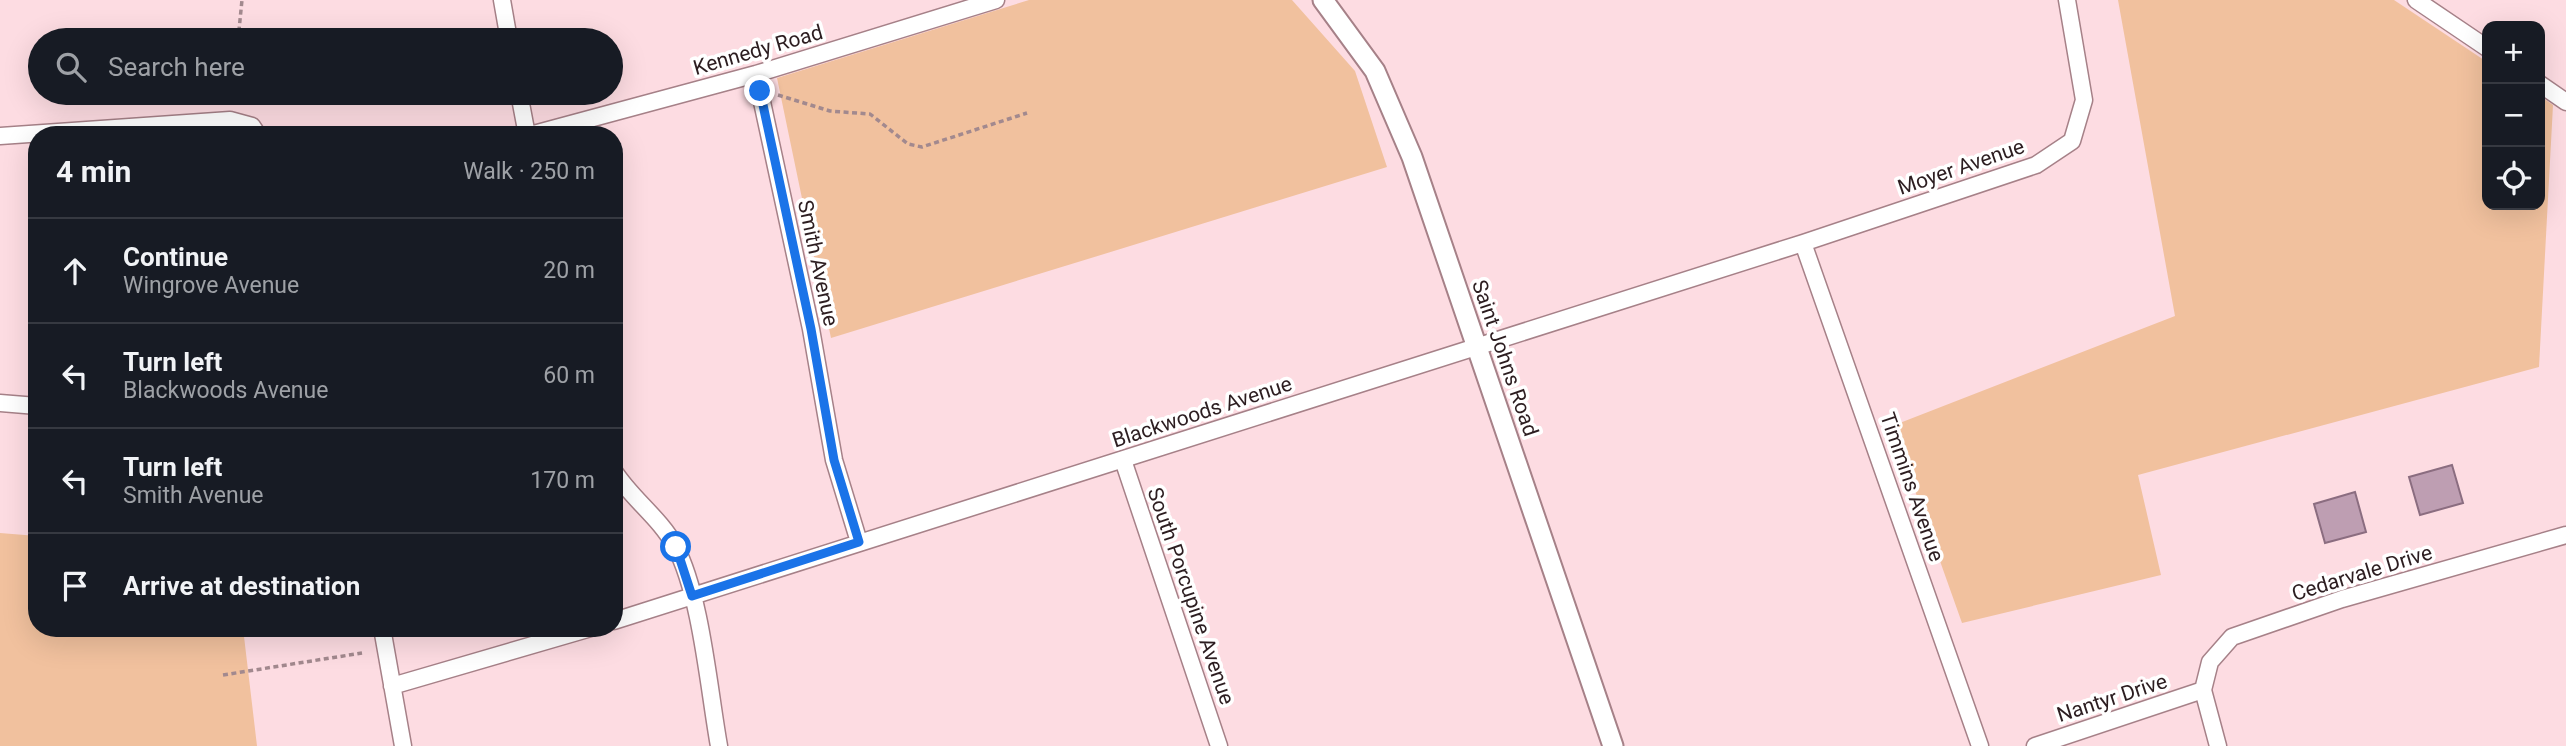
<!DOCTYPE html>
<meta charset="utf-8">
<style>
body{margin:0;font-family:Roboto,sans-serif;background:#20242c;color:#f1f3f6}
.controls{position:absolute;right:21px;top:21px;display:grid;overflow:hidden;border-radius:14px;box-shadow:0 7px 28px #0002}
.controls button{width:63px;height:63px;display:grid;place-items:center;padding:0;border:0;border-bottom:2px solid #363941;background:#171b24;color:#f1f3f6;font:35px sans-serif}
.stop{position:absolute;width:21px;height:21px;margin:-16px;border:5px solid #1a73e8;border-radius:50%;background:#fff}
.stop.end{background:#1a73e8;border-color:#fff;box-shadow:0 2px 7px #0008}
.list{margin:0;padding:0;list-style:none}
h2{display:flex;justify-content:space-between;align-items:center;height:91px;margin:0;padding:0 28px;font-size:30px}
h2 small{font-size:23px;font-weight:400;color:#9ea1a6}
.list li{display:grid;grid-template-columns:46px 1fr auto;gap:21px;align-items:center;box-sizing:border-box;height:105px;padding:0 28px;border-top:2px solid #363941}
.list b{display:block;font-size:26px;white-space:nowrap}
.list p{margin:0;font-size:23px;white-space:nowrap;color:#9ea1a6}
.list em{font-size:23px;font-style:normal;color:#9ea1a6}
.icon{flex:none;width:38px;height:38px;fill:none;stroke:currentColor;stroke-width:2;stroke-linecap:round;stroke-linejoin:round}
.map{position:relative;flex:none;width:2566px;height:746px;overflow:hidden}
.search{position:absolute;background:#171b24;box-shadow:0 7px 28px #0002;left:28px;top:28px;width:595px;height:77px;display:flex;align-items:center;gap:18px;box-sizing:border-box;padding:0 24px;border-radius:38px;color:#9ea1a6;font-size:26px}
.panel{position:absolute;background:#171b24;box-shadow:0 7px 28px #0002;left:28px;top:126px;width:595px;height:511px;border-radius:28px}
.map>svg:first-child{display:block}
.green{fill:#f1c19e}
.building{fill:#be9eb2;stroke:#8b6d80;stroke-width:2}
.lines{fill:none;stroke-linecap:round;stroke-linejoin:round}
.minor-casing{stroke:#a68188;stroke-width:19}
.tertiary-casing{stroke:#a68188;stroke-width:23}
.path{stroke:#a2898e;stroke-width:3.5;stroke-dasharray:5 3.5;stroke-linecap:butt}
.minor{stroke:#fff;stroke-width:16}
.tertiary{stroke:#fff;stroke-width:19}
.route{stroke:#1a73e8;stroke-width:9}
.labels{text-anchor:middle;stroke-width:7;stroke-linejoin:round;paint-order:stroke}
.street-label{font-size:21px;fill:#2c1d20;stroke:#fff}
</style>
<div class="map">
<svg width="2566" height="746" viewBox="0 0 2566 746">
<rect width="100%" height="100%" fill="#fddce2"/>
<!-- green -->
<path class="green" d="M1029,0H1292L1355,71L1387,167L831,338L777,78Z
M2118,0H2394L2487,62V205H2540V96L2553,105L2539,367L2138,475L2161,575L1962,623L1892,426L2175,316Z
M0,533L37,536V628H243L257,746H0Z"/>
<!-- building -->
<path class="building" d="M2452,465L2463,503L2420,515L2409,477Z
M2355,492L2366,532L2325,543L2314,504Z"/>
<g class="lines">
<defs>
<path id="minor" d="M502,0L509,40
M2416,0L2487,48
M756,74L811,329L834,460L859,542
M2540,84L2566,102
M519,93L527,135
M530,135L756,74L996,0
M0,136L230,120L252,126L258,135
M1803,243L1980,746
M0,403L37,406
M1123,460L1219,746
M614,471C631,498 660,518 675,546C701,594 709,691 719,746
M614,621L1803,243L2036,165L2072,141L2084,100L2067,0
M382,628L403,746
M392,686L591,628
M2203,690L2210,662L2232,637L2342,599L2566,535
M2203,690L2218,746
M2035,746L2203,690"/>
<path id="tertiary" d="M1323,0L1375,71L1412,157L1613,746"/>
</defs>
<!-- minor casing -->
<use href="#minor" class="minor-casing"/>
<!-- tertiary casing -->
<use href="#tertiary" class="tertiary-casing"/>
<!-- path -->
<path class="path" d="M238,40L242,0
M778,95L830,111L870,114L908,144L922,147L1027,113
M232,104L233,93
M223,675L362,653"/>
<!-- minor -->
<use href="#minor" class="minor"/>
<!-- tertiary -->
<use href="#tertiary" class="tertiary"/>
</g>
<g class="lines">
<!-- route -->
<path class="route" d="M676,547L692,596L859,542L834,460L811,329L760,91"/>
</g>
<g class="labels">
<!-- street labels -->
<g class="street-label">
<text transform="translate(758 50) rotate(-16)" y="7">Kennedy Road</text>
<text transform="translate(1961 167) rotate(-19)" y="7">Moyer Avenue</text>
<text transform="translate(818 263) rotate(78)" y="7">Smith Avenue</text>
<text transform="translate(1505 358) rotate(71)" y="7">Saint Johns Road</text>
<text transform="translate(1202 412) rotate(-18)" y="7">Blackwoods Avenue</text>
<text transform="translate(1912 487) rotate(71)" y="7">Timmins Avenue</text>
<text transform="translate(2362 573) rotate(-17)" y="7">Cedarvale Drive</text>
<text transform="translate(1191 596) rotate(71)" y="7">South Porcupine Avenue</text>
<text transform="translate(2112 698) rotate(-18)" y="7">Nantyr Drive</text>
</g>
</g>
</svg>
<div class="controls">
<button>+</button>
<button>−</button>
<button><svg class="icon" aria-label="locate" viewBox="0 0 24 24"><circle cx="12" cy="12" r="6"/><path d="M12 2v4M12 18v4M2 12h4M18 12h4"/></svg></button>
</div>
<div class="stop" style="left:676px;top:547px"></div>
<div class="stop end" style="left:760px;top:91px"></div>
<div class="search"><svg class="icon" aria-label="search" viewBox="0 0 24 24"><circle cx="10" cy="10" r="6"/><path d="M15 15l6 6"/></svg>Search here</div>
<section class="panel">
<h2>4 min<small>Walk · 250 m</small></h2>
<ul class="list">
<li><svg class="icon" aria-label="ahead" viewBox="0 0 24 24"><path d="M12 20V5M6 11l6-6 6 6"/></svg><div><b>Continue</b><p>Wingrove Avenue</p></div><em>20 m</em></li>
<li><svg class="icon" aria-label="left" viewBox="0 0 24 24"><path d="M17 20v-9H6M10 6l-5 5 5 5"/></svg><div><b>Turn left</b><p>Blackwoods Avenue</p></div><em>60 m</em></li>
<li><svg class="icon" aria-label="left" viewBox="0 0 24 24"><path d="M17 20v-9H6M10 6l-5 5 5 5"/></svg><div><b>Turn left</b><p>Smith Avenue</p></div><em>170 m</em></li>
<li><svg class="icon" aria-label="arrive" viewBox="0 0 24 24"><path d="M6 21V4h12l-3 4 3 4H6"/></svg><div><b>Arrive at destination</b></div></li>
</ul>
</section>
</div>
